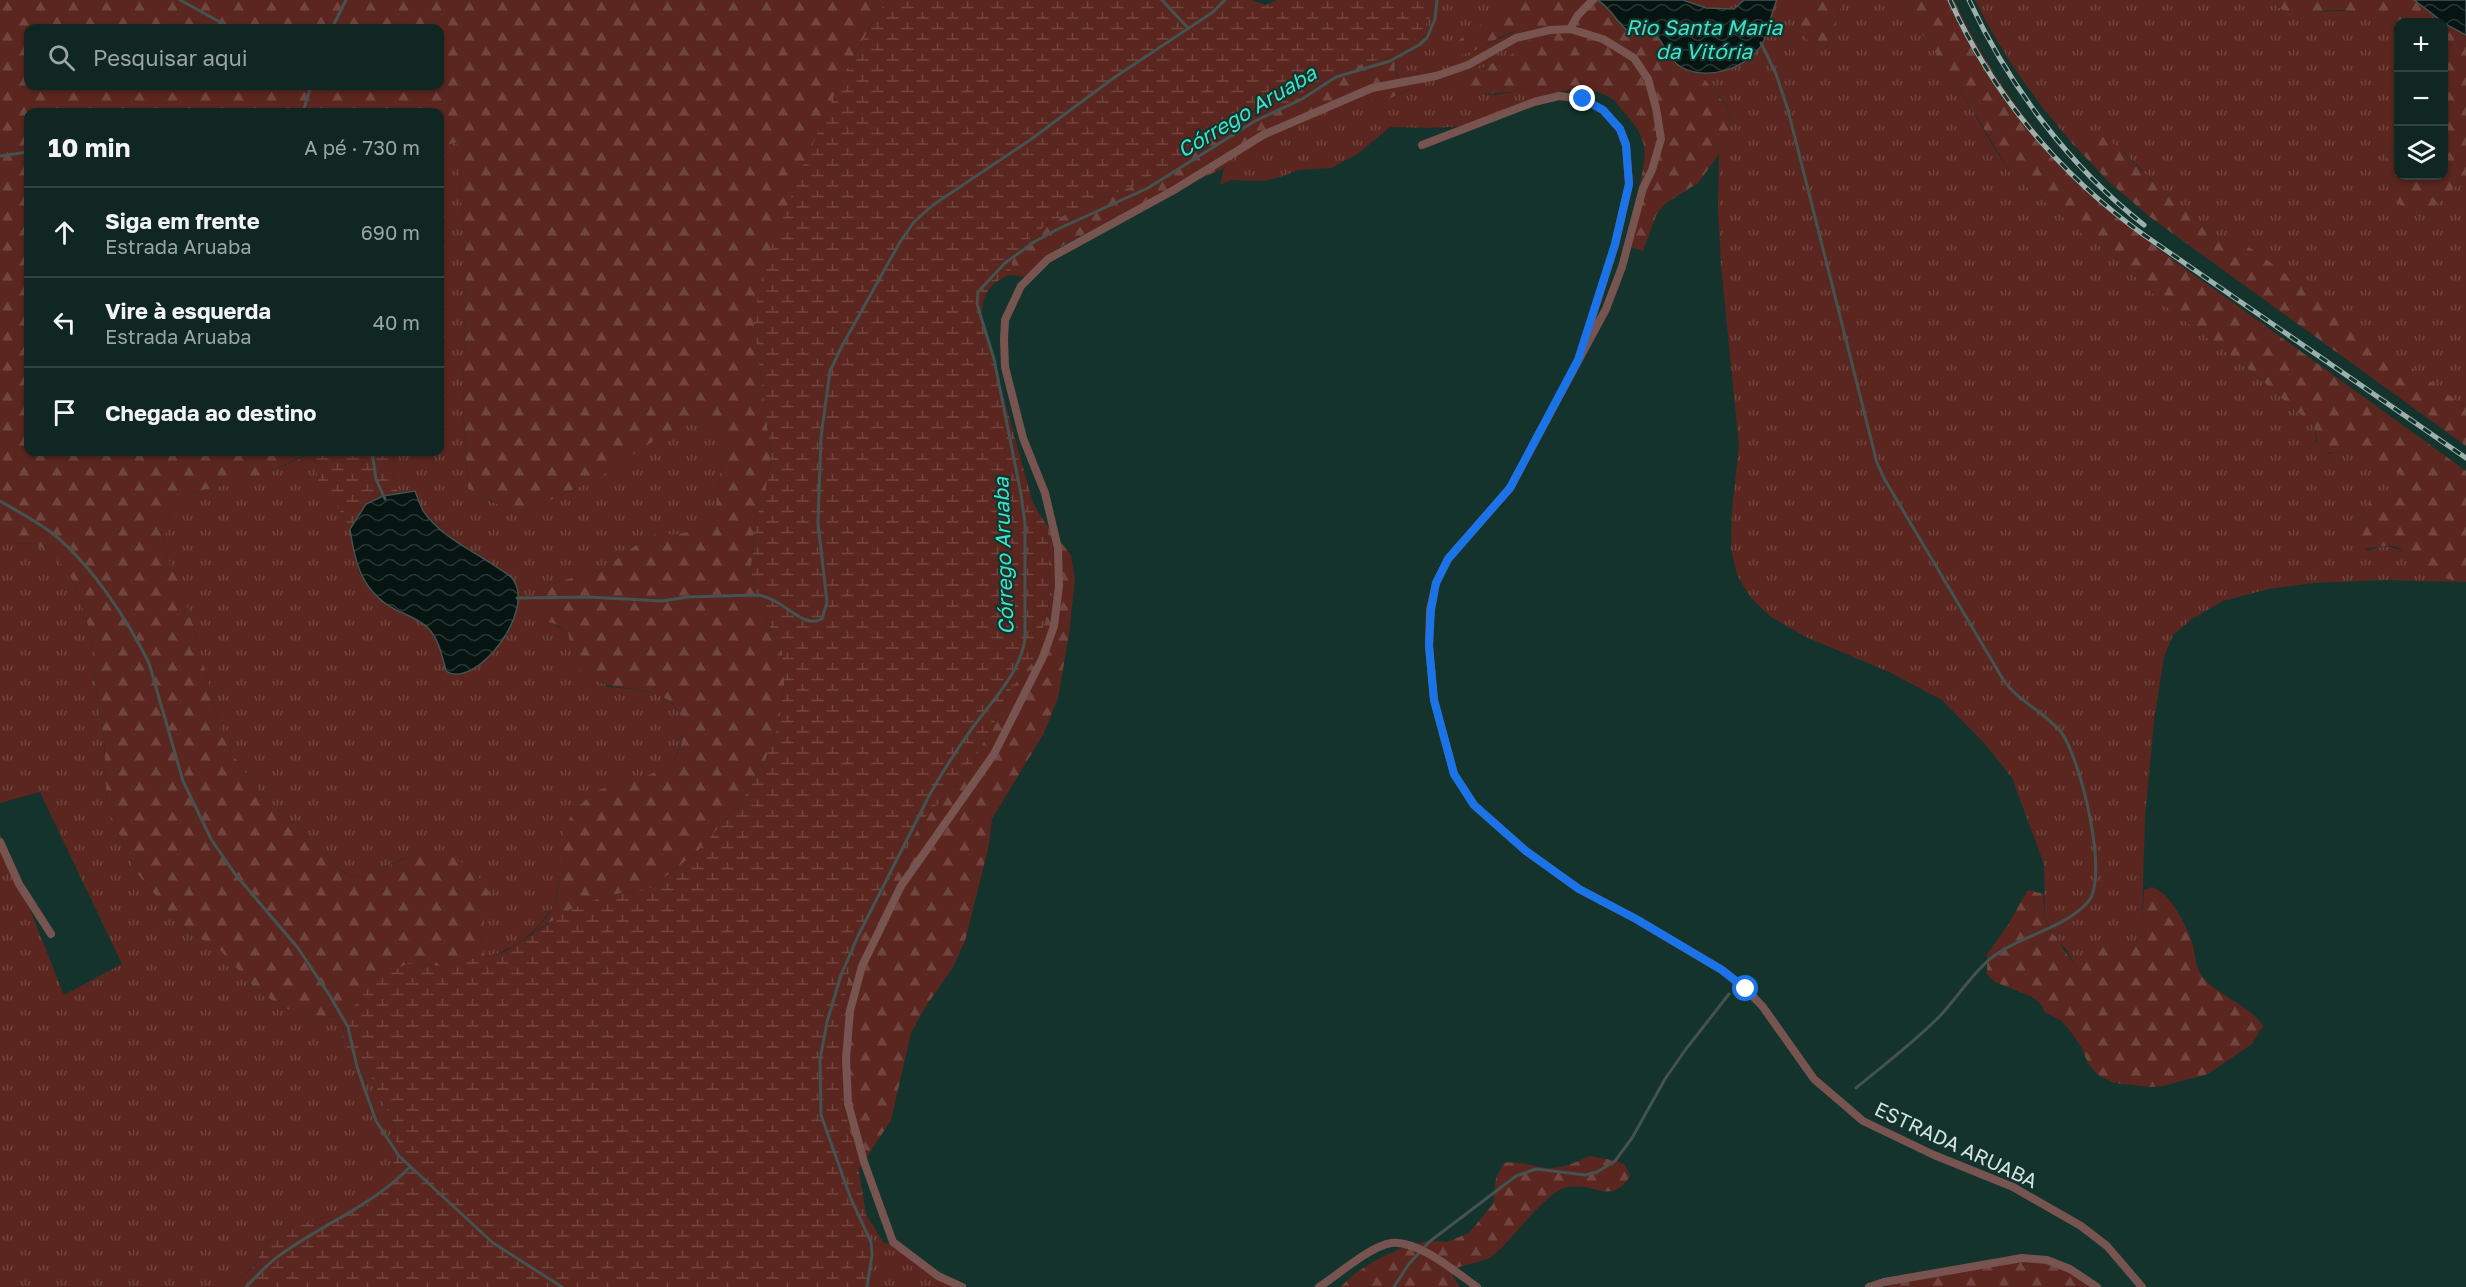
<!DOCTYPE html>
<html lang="pt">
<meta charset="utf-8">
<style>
body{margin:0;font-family:"Golos Text",sans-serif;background:#182e2a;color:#f1f3f6}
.controls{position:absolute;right:18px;top:18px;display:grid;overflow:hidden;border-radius:12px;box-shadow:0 2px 4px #0004}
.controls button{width:54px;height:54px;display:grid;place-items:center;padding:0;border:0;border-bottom:2px solid #2f4340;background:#0f2622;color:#f1f3f6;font:30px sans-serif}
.stop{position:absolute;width:18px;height:18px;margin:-14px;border:4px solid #1a73e8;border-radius:50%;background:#fff}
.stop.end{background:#1a73e8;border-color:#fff;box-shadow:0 2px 6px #0008}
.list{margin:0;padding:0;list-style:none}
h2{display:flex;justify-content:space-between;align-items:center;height:78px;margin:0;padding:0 24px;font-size:26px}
h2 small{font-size:20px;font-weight:400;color:#9ba5a5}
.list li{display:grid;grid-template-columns:39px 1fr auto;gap:18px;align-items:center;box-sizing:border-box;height:90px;padding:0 24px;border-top:2px solid #2f4340}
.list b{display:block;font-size:22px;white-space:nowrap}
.list p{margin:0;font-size:20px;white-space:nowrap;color:#9ba5a5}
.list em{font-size:20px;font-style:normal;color:#9ba5a5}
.icon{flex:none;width:33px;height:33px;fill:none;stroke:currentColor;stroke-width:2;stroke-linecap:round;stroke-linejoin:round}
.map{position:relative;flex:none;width:2466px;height:1287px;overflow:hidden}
.search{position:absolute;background:#0f2622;box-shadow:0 2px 4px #0004;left:24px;top:24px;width:420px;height:66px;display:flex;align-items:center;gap:15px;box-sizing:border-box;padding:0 21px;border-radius:12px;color:#9ba5a5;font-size:22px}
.panel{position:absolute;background:#0f2622;box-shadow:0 2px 4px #0004;left:24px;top:108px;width:420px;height:348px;border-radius:12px}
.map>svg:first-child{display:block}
.grass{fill:url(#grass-tufts)}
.forest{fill:url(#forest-firs);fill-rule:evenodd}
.wetland{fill:url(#wetland-marsh)}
.water{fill:url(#water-waves);stroke:#445250;stroke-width:1.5}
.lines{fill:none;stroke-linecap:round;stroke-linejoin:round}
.stream{stroke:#445250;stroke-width:3}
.minor{stroke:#77544f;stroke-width:8}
.rail-casing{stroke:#9cb1ad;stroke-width:5}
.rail{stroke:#14332d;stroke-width:3;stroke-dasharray:9;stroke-linecap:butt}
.route{stroke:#1a73e8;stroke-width:8}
.labels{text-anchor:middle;stroke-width:4.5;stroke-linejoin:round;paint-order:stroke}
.street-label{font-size:20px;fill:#d3e4e0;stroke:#14332d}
.water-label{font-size:21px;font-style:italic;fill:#3fe1c7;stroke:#14332d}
</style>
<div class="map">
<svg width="2466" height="1287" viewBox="0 0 2466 1287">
<defs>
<pattern id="grass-tufts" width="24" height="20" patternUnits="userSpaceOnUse" patternTransform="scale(1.5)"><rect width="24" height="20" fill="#5a261f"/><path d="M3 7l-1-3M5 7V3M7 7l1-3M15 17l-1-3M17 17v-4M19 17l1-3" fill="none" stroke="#71453f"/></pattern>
<pattern id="forest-firs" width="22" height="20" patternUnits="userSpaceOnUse" patternTransform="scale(1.5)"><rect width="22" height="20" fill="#5a261f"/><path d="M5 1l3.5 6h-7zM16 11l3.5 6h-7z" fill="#71453f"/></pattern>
<pattern id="wetland-marsh" width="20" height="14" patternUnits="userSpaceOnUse" patternTransform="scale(1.5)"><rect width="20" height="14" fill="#5a261f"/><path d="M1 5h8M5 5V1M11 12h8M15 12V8" fill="none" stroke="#71453f"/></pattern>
<pattern id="water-waves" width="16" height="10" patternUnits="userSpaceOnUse" patternTransform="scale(1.5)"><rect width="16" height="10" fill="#061412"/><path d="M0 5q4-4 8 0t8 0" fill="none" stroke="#293634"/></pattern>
</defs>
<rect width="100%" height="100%" fill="#14332d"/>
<!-- grass -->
<path class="grass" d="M1435,0H1514L1504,9L1476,49L1521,29L1529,31L1532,36L1527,45L1507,57L1458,78L1471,92L1495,95L1555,86L1580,88L1545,95L1469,126L1429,128L1390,127L1359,153L1331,168L1298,170L1281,177L1263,181L1231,180L1220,185L1224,168L1235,151L1352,93L1381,103L1410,89C1398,82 1394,73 1395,59C1416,41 1428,28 1435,0Z
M1683,0H1744L1734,9L1706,8Z
M1777,0H1793C1796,18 1803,46 1824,49C1835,40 1837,15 1843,0H1906L1923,35L1957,84L1993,146L2010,172L2088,238L2113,255L2167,307L2252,372L2315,427L2316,441L2329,454C2357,444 2396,461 2409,487L2403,497L2363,508L2361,516L2351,533L2368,551C2401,535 2412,565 2439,576C2446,579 2455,580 2463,582L2384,580L2312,583L2269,589L2223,601L2192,619L2173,635L2164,657L2154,721L2145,816L2142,921L2134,946L2123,951L2114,947L2090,957L2083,967H2076L2066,949L2055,939L2045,917L2044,864L2012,778L1985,744L1942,700L1889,672L1806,637L1771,617L1751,598L1737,575L1731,548L1732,510L1739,446L1721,265L1718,209L1719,154L1729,137L1730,119L1727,106L1700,74C1722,74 1748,64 1762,45C1770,32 1770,14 1777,0Z
M1975,0H2270C2287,21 2337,6 2362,13C2376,17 2387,25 2398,35V63L2395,72V87L2398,96V141L2386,157C2388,197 2391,198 2427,213L2462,180H2466V408L2232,240L2219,237L2161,189L2124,153L2084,136L2071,142C2033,98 2001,52 1975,0Z
M457,142L466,260L463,408L468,489L481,494L492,502L524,512L598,478L658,438L698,417L717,421L724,434V444L714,521L697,530L678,534H658L643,540L602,570L546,585L547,620L568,633L607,687C633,689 672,689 682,719C684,726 683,735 681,742C671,792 595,777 572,815C563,828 564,843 562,859C560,873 559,890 554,904C553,909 547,914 544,919C528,939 510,951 485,957L481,941L483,924L451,856C418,846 395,863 365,876L357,877L347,874L331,862L301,830L262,796L229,749L221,732L194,628L176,573L167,557L164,543L169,513L187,494L261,476L314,452L319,484L336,504L350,529L359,573L376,597L396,609L414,617L429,628L440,646L446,671L460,673L471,669L502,640L513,624L511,577L446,534L424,512L415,491L398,493L387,452H440V147Z
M0,535L1,539L11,543L35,544L56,556L76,585L91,636L95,682L104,740L107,807L136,872L184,929L219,949L254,987L280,1006L302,1015L345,1017L341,1048L370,1075L394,1124L396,1148L390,1180L377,1204L285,1228L262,1246L257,1262L231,1287H0V834L64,995L122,964L40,792L0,803Z
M866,1214L883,1242L901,1248L953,1287H868L871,1255Z"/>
<!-- forest -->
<path class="forest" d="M0,0H888L878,13L842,78L753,317L771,454L765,497L755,518L751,573L757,601L782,651L785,677L779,724L765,761L743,800L697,852L651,888L605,896L548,923L532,934C539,925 550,915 554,905C565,879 555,835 574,812C580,805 587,798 594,793C627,774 683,783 683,729C683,721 680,710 673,704C644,677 593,701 573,659C569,651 571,641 568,633L557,625L537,617L545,601L546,585L602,570L643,540L658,534H678L697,530L714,521L724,444V434L717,421L698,417L658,438L598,478L524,512H509L481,494L468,489L463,408L466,260L457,142L440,147V112H28V452H311L261,476L187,494L169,513L164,543L167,557L176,573L194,628L221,732L229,749L262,796L301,830L331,862L346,874L357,877L365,876L401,860L422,852L435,851L451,856L462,863L478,876L489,892L481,940L485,957L439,966L408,963L357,1004L345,1017L302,1015L280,1006L254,987L219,949L184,929L136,872L107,807L104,740L95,682L91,636L76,585L56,556L35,544L11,543L1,539L0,535ZM28,28H440V86H28Z
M1514,0H1597L1610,10L1620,25L1632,31L1642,26L1650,29L1688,71L1700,74L1716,93L1727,107L1730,119L1729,137L1719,154L1698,183L1666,203L1657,213L1643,251L1631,247C1633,231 1634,214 1637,197C1640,179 1649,157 1642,139C1639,130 1630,119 1624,112C1620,108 1616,102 1612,99C1571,69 1478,111 1457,84L1458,78L1507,57L1527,45L1531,36L1528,31C1505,25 1472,63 1447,54V49Z
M1793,0H1843C1837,14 1835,40 1824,49C1803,46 1796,18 1793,0Z
M1906,0H1954C1992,82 2049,156 2117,216C2162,254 2212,287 2260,322C2328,371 2397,421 2466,471V582C2448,580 2428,575 2414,563C2408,558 2404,550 2397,547C2383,543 2370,551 2356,548L2351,533L2361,516L2363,508L2376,499L2403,497L2409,487C2398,465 2371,453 2346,451C2336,451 2329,454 2319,452L2315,427L2252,372L2167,307L2113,255L2088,238L2010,172L1957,84L1923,35Z
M2270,0H2414L2443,22H2398V35C2381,20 2363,11 2340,10C2316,9 2288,22 2270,0Z
M2444,23L2466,35V180H2462L2427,213C2422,212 2417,213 2412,212C2394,206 2381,178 2385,161C2387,153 2395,148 2398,141V176H2444Z
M1398,55C1390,68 1397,83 1411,88L1381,103L1352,93L1235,151L1224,168L1117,217L1058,248L1026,284L1025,277L1010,275L1012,261L1023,244L1045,226L1080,207L1136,185L1201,145L1239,115L1264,110L1300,97L1334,76L1358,65Z
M2084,136L2106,137L2161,189L2219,237L2232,240L2252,249L2466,408V446L2150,217L2109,182L2071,142Z
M1040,516L1071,555L1075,580L1069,634L1058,698L1044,733L992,819L989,845L965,941L952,969L926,1006L911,1033L891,1120L859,1169L843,1104L840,1030L853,946L924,818L966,776L1013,686L1032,663L1047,615L1050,593L1048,528Z
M2152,887C2171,894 2186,924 2192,942C2195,951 2195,965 2200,973C2212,994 2248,1003 2263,1026L2252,1044L2208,1074L2163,1086L2150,1087L2114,1083L2098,1075L2089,1065L2081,1047L2069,1029L2060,1020L2045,1012L2040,1003L2030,996L1995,982L1987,974V954L2006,928L2028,890L2043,894L2045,917L2048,927L2076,967H2083L2090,957L2097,940H2104L2123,951L2134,946L2142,921L2144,890Z
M1590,1156L1617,1161L1625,1165L1630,1176C1612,1206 1594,1182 1568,1187C1546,1191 1514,1238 1496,1253C1484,1264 1467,1262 1453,1270V1277L1460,1287H1340L1357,1272L1378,1259L1402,1248L1428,1241L1447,1242L1469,1233L1493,1204L1496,1178L1504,1163C1521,1161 1531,1166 1547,1168C1563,1169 1576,1162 1590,1156Z
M2022,1261L2057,1265L2100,1287H1884L1913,1276Z"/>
<!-- wetland -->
<path class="wetland" d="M888,0H1252L1266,5L1277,0H1435C1428,28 1416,41 1395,59L1397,55L1358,65L1334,76L1282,108L1251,111L1239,115L1201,145L1136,185L1080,207L1045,226L1023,244L1012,261L1010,275C989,283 983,294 981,316L1033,503L1048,528L1050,593L1047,615L1032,663L1013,686L966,776L924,818L853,946L840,1030L843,1104L857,1159L866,1214L871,1255L868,1287H231L257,1263L262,1246L285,1228L377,1204L390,1179L396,1148L394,1124L370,1075L341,1048L345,1017L373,982L408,963L439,966L505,952L571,909L605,896L651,888L697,852L743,800L765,761L779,724L785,677L782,651L757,601L751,573L755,518L765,497L771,454L753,317L772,245L802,168L842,78L878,13Z
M314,452H387L398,493L367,504L350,529L336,504L319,484Z"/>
<!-- water -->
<path class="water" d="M1597,0H1683L1706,8L1734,9L1744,0H1777C1770,14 1770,30 1762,44C1748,69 1702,84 1677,64C1665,55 1662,36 1649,29C1641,24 1636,30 1628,31C1615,21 1611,7 1597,0Z
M2414,0H2466V35L2447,25Z
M415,491C418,498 420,506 424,512C439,534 467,548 489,562C496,567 506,572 512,578C538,610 475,691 446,671C442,656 439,639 428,628C419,619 407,615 396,610C362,592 355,564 350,529L366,504L383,496Z"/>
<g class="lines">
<!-- stream -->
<path class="stream" d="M180,0L231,28
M1162,0L1188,28
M332,28L346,0
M1761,43L1776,74L1788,110L1877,463L1885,480L2004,681C2019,702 2045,712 2061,732C2080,757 2110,877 2088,902C2064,929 2018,936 1990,959C1971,975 1956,999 1939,1017C1913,1043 1884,1065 1856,1088
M303,112L311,86
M0,156L28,152
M372,452L376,479L385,499
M0,501C17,511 36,521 52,533C91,564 127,619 149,663L183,781L211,839L235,874L298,948L330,996L348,1027L357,1067L376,1121L399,1156L493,1243L562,1287
M517,598L588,597L662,601L687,597L757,595C784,598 802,630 822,619L827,602L818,523L821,437L830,371L842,346L900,242L914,222L933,205L1030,140L1115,77L1213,12L1225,0
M246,1287C257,1276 267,1264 280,1255C323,1224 373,1205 410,1167
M867,1287L872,1255L871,1242L851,1199L821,1115L820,1060L827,1022L841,975L858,936L930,794C943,771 957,749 973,727C993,700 1020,673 1025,639V523L1021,494L994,359L977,304L978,292L1005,263L1034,242L1058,229L1148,188L1255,121L1302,99L1336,77L1390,61L1419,45L1427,38L1435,19L1437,0
M1394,1287L1408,1265L1429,1242L1516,1176L1536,1169L1585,1175L1597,1172L1615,1161L1632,1138L1665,1079L1686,1049L1729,994"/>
<!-- minor -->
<path class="minor" d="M1570,29L1603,39L1634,58L1648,79L1656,108L1661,139L1652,170L1643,188L1622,267L1606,309L1510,488L1448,559L1436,583L1430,610L1429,646L1434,700L1454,774L1474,805L1526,851L1579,889L1636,919L1722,970L1746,989L1763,1007L1814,1079L1863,1121L1934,1155L2013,1187L2081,1226L2107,1246L2142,1287
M1422,145L1534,102L1559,96L1583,99L1603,110L1620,129L1626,145L1629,184L1615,245L1585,340
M0,842L19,884L51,934
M962,1287L938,1276L893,1242L864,1162L848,1103L846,1059L850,1011L862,966L901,886L994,754L1043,657L1054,626L1059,586L1058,548L1045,493L1023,438L1005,367L1004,339L1005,320L1021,286L1048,259L1174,190L1263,135L1372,88L1436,76L1468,65L1516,38L1550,30L1570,29L1578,15L1593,0
M1319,1287C1339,1274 1369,1247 1391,1243C1417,1239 1457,1273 1477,1287
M1869,1287L1884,1282L2022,1258L2047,1260L2070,1269L2097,1287"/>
<defs>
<path id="rail" d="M1950,0C1992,94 2060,175 2144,235L2466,458
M1969,0C2009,86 2069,166 2144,225"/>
</defs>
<!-- rail casing -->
<use href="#rail" class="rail-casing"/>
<!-- rail -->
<use href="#rail" class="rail"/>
</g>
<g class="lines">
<!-- route -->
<path class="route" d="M1583,99L1603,110L1620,129L1626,145L1629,184L1615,244L1578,360L1510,488L1448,559L1436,583L1431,610L1429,646L1434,700L1454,774L1474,805L1526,851L1579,889L1636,919L1722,970L1746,989"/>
</g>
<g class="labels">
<!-- street labels -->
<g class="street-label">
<text transform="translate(1956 1145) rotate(25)" y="7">ESTRADA ARUABA</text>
</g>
<!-- water labels -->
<g class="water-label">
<text x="1704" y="35">Rio Santa Maria<tspan x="1704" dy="24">da Vitória</tspan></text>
<text transform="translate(1247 112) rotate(-31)" y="7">Córrego Aruaba</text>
<text transform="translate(1004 556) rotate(-92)" y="7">Córrego Aruaba</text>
</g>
</g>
</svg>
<div class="controls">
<button>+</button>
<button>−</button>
<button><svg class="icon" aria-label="layers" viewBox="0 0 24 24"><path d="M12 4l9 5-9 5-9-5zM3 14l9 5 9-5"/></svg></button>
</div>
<div class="stop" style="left:1746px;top:989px"></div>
<div class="stop end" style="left:1583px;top:99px"></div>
<div class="search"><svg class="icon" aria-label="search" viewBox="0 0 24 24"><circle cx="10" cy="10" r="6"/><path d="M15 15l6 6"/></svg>Pesquisar aqui</div>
<section class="panel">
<h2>10 min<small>A pé · 730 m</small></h2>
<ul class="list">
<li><svg class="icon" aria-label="ahead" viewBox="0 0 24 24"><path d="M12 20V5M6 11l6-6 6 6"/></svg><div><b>Siga em frente</b><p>Estrada Aruaba</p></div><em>690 m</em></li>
<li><svg class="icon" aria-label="left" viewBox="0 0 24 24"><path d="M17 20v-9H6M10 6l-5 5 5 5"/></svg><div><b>Vire à esquerda</b><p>Estrada Aruaba</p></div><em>40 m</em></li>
<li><svg class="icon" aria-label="arrive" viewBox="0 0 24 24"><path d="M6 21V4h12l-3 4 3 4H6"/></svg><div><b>Chegada ao destino</b></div></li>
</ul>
</section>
</div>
